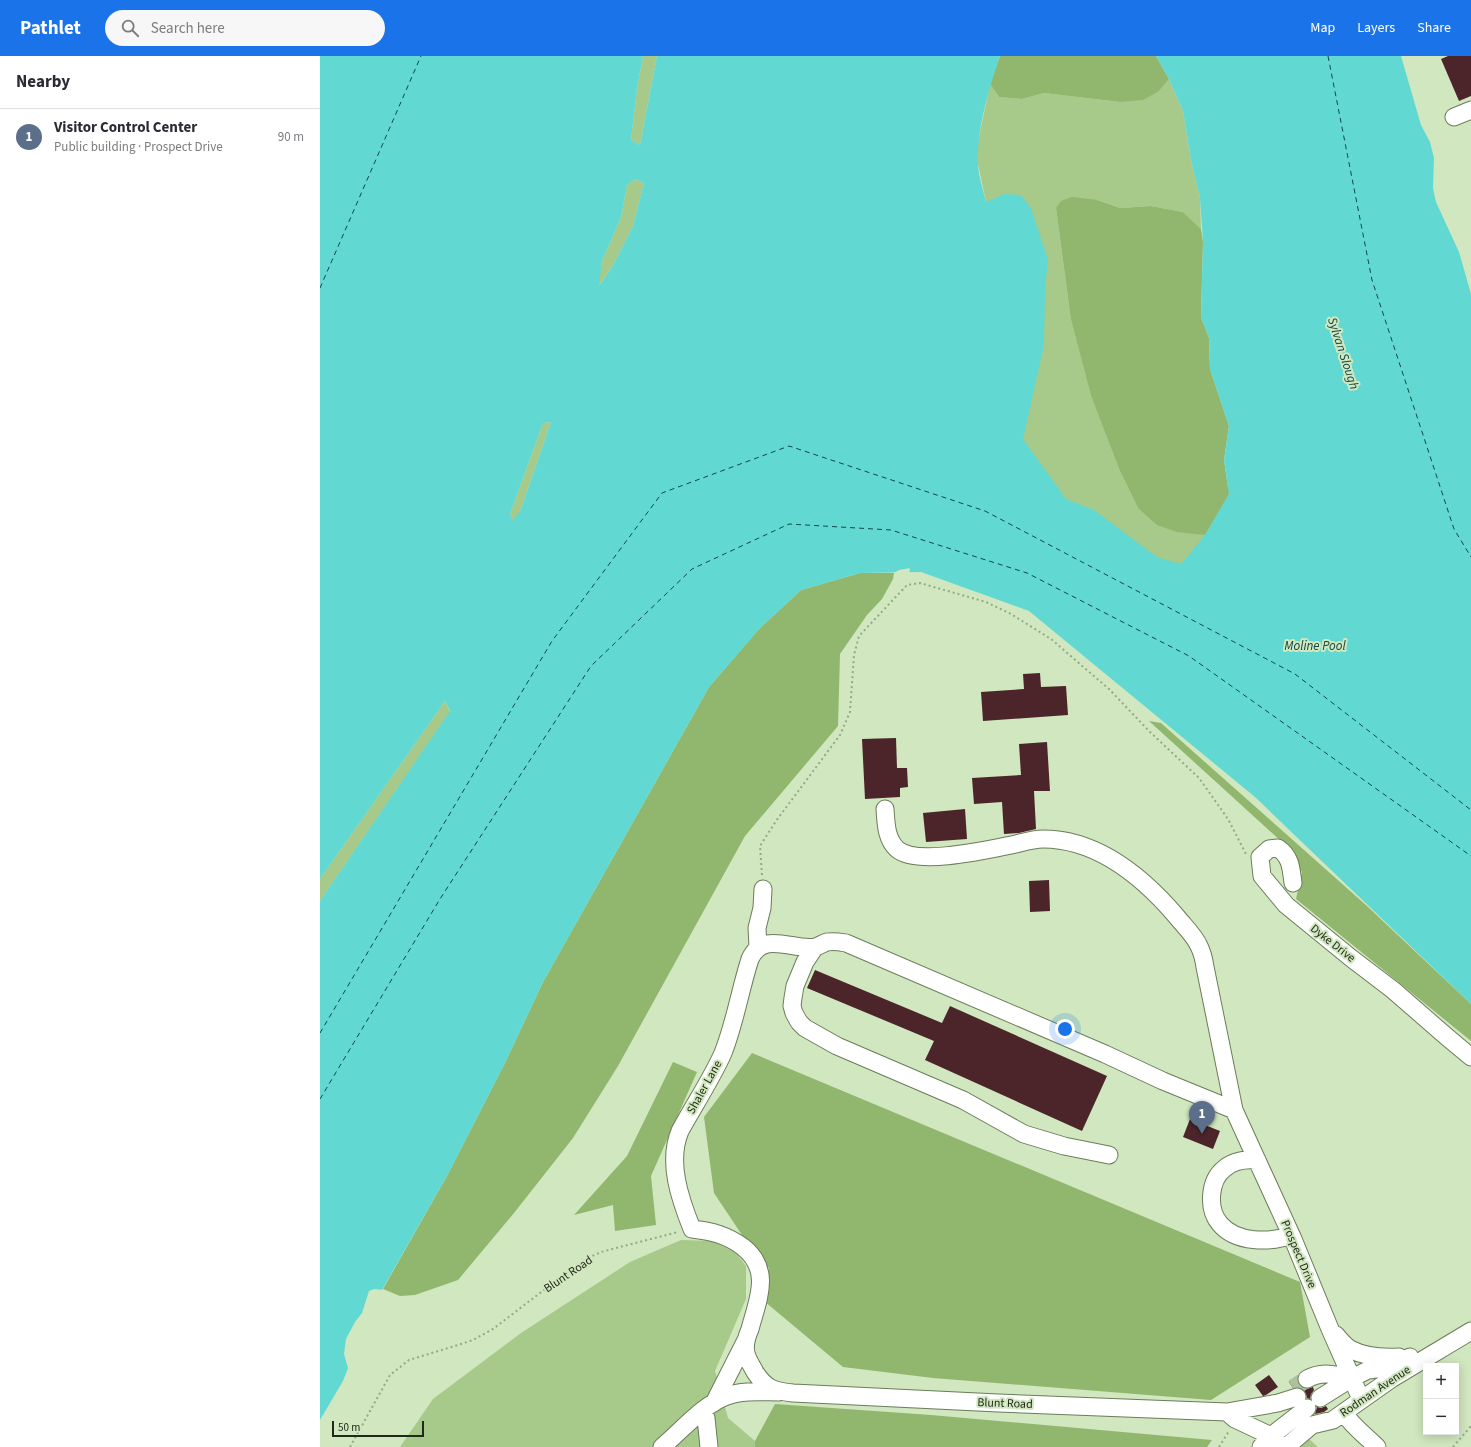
<!DOCTYPE html>
<meta charset="utf-8">
<style>
body{margin:0;font-family:"Source Sans 3",sans-serif;background:#f7f7f7;color:#2b2b33}
.controls{position:absolute;right:12px;bottom:12px;display:grid;overflow:hidden;border-radius:0px;box-shadow:0 2px 10px #0003}
.controls button{width:36px;height:36px;display:grid;place-items:center;padding:0;border:0;border-bottom:1px solid #e1e1e2;background:#fff;color:#2b2b33;font:20px sans-serif}
.scale{position:absolute;left:12px;bottom:10px;width:92px;box-sizing:border-box;padding-left:4px;border:2px solid #21291a;border-top:0;font-size:11px;line-height:14px;white-space:nowrap;color:#21291a;-webkit-text-stroke:3px #d1e7bf;paint-order:stroke}
.you{position:absolute;left:745px;top:973px;width:14px;height:14px;margin:-10px;border:3px solid #fff;border-radius:50%;background:#1a73e8;box-shadow:0 0 0 6px #1a73e833}
.badge{display:grid;place-items:center;width:26px;height:26px;border-radius:50%;background:#1a73e8;color:#fff;font-size:13px;font-weight:700}
.pin{position:absolute;translate:-50% -33px;filter:drop-shadow(0 1px 2px #0008)}
.pin::after{content:'';position:absolute;top:21px;width:14px;height:12px;background:inherit;clip-path:polygon(0 0,100% 0,50% 100%)}
.list{margin:0;padding:0;list-style:none}
h2{display:flex;justify-content:space-between;align-items:center;height:52px;margin:0;padding:0 16px;font-size:17px}
h2 small{font-size:13px;font-weight:400;color:#7c7c81}
.list li{display:grid;grid-template-columns:26px 1fr auto;gap:12px;align-items:center;box-sizing:border-box;height:56px;padding:0 16px;border-top:1px solid #e1e1e2}
.list b{display:block;font-size:15px;white-space:nowrap}
.list p{margin:0;font-size:13px;white-space:nowrap;color:#7c7c81}
.list em{font-size:13px;font-style:normal;color:#7c7c81}
.icon{flex:none;width:22px;height:22px;fill:none;stroke:currentColor;stroke-width:2;stroke-linecap:round;stroke-linejoin:round}
.map{position:relative;flex:none;width:1151px;height:1391px;overflow:hidden}
header{display:flex;align-items:center;gap:24px;box-sizing:border-box;height:56px;padding:0 20px;background:#1a73e8;color:#fff}
header strong{font-size:19px}
nav{display:flex;gap:22px;margin-inline-start:auto;font-size:14px}
.search{width:280px;height:36px;background:#f7f7f7;display:flex;align-items:center;gap:10px;box-sizing:border-box;padding:0 14px;border-radius:22px;color:#7c7c81;font-size:15px}
main{display:flex}
aside{flex:1;background:#fff}
.map>svg:first-child{display:block}
.green{fill:#a7c989}
.forest{fill:#91b66e}
.water{fill:#62d8d2;fill-rule:evenodd}
.pier{fill:#d1e7bf}
.lines{fill:none;stroke-linecap:round;stroke-linejoin:round}
.ferry{stroke:#124845;stroke-width:1;stroke-dasharray:5 4;stroke-linecap:butt}
.building{fill:#4b252a}
.minor-tunnel{stroke:#aec19e;stroke-width:17;stroke-dasharray:17 8;stroke-linecap:butt}
.minor-casing{stroke:#6a7d59;stroke-width:19}
.path{stroke:#96a888;stroke-width:2;stroke-dasharray:2 3;stroke-linecap:butt}
.minor{stroke:#fff;stroke-width:17}
.labels{text-anchor:middle;stroke-width:4;stroke-linejoin:round;paint-order:stroke}
.street-label{font-size:12px;fill:#21291a;stroke:#d1e7bf}
.water-label{font-size:13px;font-style:italic;fill:#124845;stroke:#d1e7bf}
</style>
<header>
<strong>Pathlet</strong>
<div class="search"><svg class="icon" aria-label="search" viewBox="0 0 24 24"><circle cx="10" cy="10" r="6"/><path d="M15 15l6 6"/></svg>Search here</div>
<nav><a>Map</a><a>Layers</a><a>Share</a></nav>
</header>
<main>
<aside>
<h2>Nearby<small></small></h2>
<ul class="list">
<li><span class="badge" style="background:#5c6f8a">1</span><div><b>Visitor Control Center</b><p>Public building · Prospect Drive</p></div><em>90 m</em></li>
</ul>
</aside>
<div class="map">
<svg width="1151" height="1391" viewBox="0 0 1151 1391">
<rect width="100%" height="100%" fill="#d1e7bf"/>
<!-- green -->
<path class="green" d="M323,0H337L320,89L311,84L317,32Z
M849,23L863,55L871,104L880,142L881,173L863,156L831,150L800,152L777,144L736,152L751,264L771,340L799,413L818,452L917,430L868,522L683,425L666,146L658,108V86L670,28L679,41L702,43L724,37L800,46L839,35Z
M315,123L324,127L313,170L292,211L278,231L282,205L301,161L307,129Z
M231,366L201,453L193,466L190,458L223,367Z
M125,645L130,656L0,845V823Z
M361,1184L392,1185L416,1197L426,1210V1243L395,1315L408,1362L435,1385V1391H80L113,1343L201,1277L310,1206Z
M989,1383L998,1391H980Z"/>
<!-- forest -->
<path class="forest" d="M680,0H836L849,23L839,35L823,44L800,46L724,37L702,43L679,41L670,28Z
M752,141L777,144L800,152L831,150L863,156L881,173L883,186L881,261L889,282L890,313L909,370L904,404L909,438L885,479L857,476L837,469L818,452L799,413L771,340L751,264L736,152L741,145Z
M540,517H574L573,523L562,543L547,559L520,598L518,670L425,780L298,1010L253,1082L194,1157L138,1224L95,1239L80,1240L63,1233L128,1118L184,1009L223,926L389,631L439,573L481,534Z
M829,665L841,667L1047,850L1151,948V985L976,843L982,816L962,786Z
M432,997L980,1226L990,1281L891,1344L613,1322L523,1311L444,1245L449,1212L426,1185L394,1137L384,1061Z
M353,1006L377,1016L331,1120L336,1169L295,1175L293,1149L254,1159L307,1100Z
M455,1348L611,1359L892,1384L887,1391H435V1385Z"/>
<!-- water -->
<path class="water" d="M0,0H323L317,32L311,84L320,89L337,0H680C669,32 657,73 658,106C658,119 663,133 666,146L684,138L701,139L711,152L728,204L725,233L724,289L703,383L746,443L774,454L837,501L861,508L885,479L909,438L904,404L909,370L890,313L889,282L881,261L883,186L880,142L871,104L863,55L849,23L836,0H1081L1101,69L1110,86L1114,102L1113,132L1116,146L1139,196L1151,238V948L935,741L709,555L601,516L540,517L481,534L439,573L389,631L223,926L184,1009L128,1118L29,1292L33,1309L22,1334L0,1365V845L130,655L125,645L0,823ZM315,123L324,127L313,170L292,211L279,230L282,205L301,161L307,129ZM231,366L201,453L193,465L190,458L223,367Z"/>
<!-- pier -->
<path class="pier" d="M590,512L589,519H574V517L579,514Z
M54,1233L64,1234L31,1292L35,1310L24,1335L0,1367V1364L23,1325L28,1312L24,1298L26,1283L35,1266L42,1257L49,1235Z"/>
<g class="lines">
<!-- ferry -->
<path class="ferry" d="M1008,0L1052,224L1134,473L1151,501
M0,232L101,0
M0,977L232,585L342,437L469,390L665,455L975,618L1151,754
M0,1043L120,843L271,610L372,513L469,468L571,474L707,517L869,600L1151,800"/>
</g>
<!-- building -->
<path class="building" d="M1128,0H1151V40L1139,45L1121,3Z
M720,617L721,631L746,630L748,659L663,665L661,636L704,633L703,618Z
M576,682L577,712H587L588,731L580,732V741L545,743L542,683Z
M727,686L730,735H714L716,773L699,777L684,778L682,746L654,748L652,722L701,719L699,688Z
M645,753L647,783L606,786L603,757Z
M729,824L730,855L710,856L709,825Z
M495,914L622,967L630,950L787,1020L762,1075L605,1004L614,985L487,932Z
M870,1063L900,1075L893,1093L863,1081Z
M949,1319L958,1331L946,1339L943,1340L935,1329Z
M978,1319V1327L981,1331L987,1333L993,1331L994,1334L991,1338L990,1343L987,1342L986,1338L983,1333L979,1331L973,1332L969,1326Z
M1006,1350L1008,1353L1004,1356L995,1358L997,1351L1001,1352Z"/>
<g class="lines">
<!-- minor-tunnel -->
<path class="minor-tunnel" d="M973,1332L987,1323"/>
<defs>
<path id="minor" d="M1134,61L1151,54
M565,753C566,767 566,783 577,793C597,811 671,793 696,788C704,786 714,783 723,783C778,783 823,821 857,861C865,871 874,879 879,890C882,896 884,904 885,911L914,1054L973,1183L1010,1273L1041,1343
M973,827C971,812 971,801 958,792L949,793L940,801L942,820L966,849L1031,902L1073,934L1127,981L1151,1001
M438,891L437,872L442,852L443,833
M495,891L485,906L475,930L473,942L472,950L474,957L479,966L485,972L517,990L643,1044L704,1078L744,1090L789,1099
M937,1104C926,1103 913,1105 905,1112C889,1124 887,1153 900,1168C916,1187 950,1187 971,1179
M1016,1279C1020,1284 1024,1289 1030,1293C1045,1301 1062,1302 1079,1301
M987,1323C1003,1314 1015,1319 1032,1322
M1000,1342L1032,1322L1048,1314L1064,1312L1090,1301
M394,1347L426,1284
M383,1355L386,1362L389,1391
M907,1356L678,1347L473,1337C454,1335 446,1333 435,1316C432,1310 427,1303 426,1297C424,1289 427,1280 430,1273C438,1243 452,1214 423,1191C407,1179 391,1175 372,1173C360,1143 347,1106 360,1075C374,1049 391,1024 403,997C415,967 420,934 430,903C443,874 473,895 495,891C500,890 503,887 507,886C513,885 520,886 526,887L785,998L843,1025L914,1054
M1024,1357C1032,1370 1046,1380 1057,1391
M342,1391C361,1375 384,1348 407,1340C423,1334 443,1336 459,1336
M941,1391L951,1380L987,1352
M965,1391L951,1380L915,1363L907,1356L958,1347L977,1341
M966,1391L992,1369L1013,1364L1071,1323L1151,1275"/>
</defs>
<!-- minor casing -->
<use href="#minor" class="minor-casing"/>
<!-- path -->
<path class="path" d="M442,819L440,790L456,765L520,679L530,656L534,599L539,580L587,529L600,527L666,546L691,558L731,583L789,633L830,676L879,722L908,763L926,798
M30,1391L70,1319L89,1304L138,1289L153,1284L173,1273L250,1214L268,1202L281,1196L358,1176
M899,1391L909,1375
M1133,1391L1151,1370"/>
<!-- minor -->
<use href="#minor" class="minor"/>
</g>
<g class="labels">
<!-- street labels -->
<g class="street-label">
<text transform="translate(1013 887) rotate(38)" y="4">Dyke Drive</text>
<text transform="translate(384 1031) rotate(-61)" y="4">Shaler Lane</text>
<text transform="translate(979 1198) rotate(67)" y="4">Prospect Drive</text>
<text transform="translate(248 1218) rotate(-34)" y="4">Blunt Road</text>
<text transform="translate(1055 1335) rotate(-34)" y="4">Rodman Avenue</text>
<text transform="translate(685 1347) rotate(2)" y="4">Blunt Road</text>
</g>
<!-- water labels -->
<g class="water-label">
<text transform="translate(1024 297) rotate(72)" y="5">Sylvan Slough</text>
<text x="995" y="594">Moline Pool</text>
</g>
</g>
</svg>
<div class="controls">
<button>+</button>
<button>−</button>
</div>
<div class="scale">50 m</div>
<div class="you"></div>
<div class="pin badge" style="left:882px;top:1078px;background:#5c6f8a">1</div>
</div>
</main>
